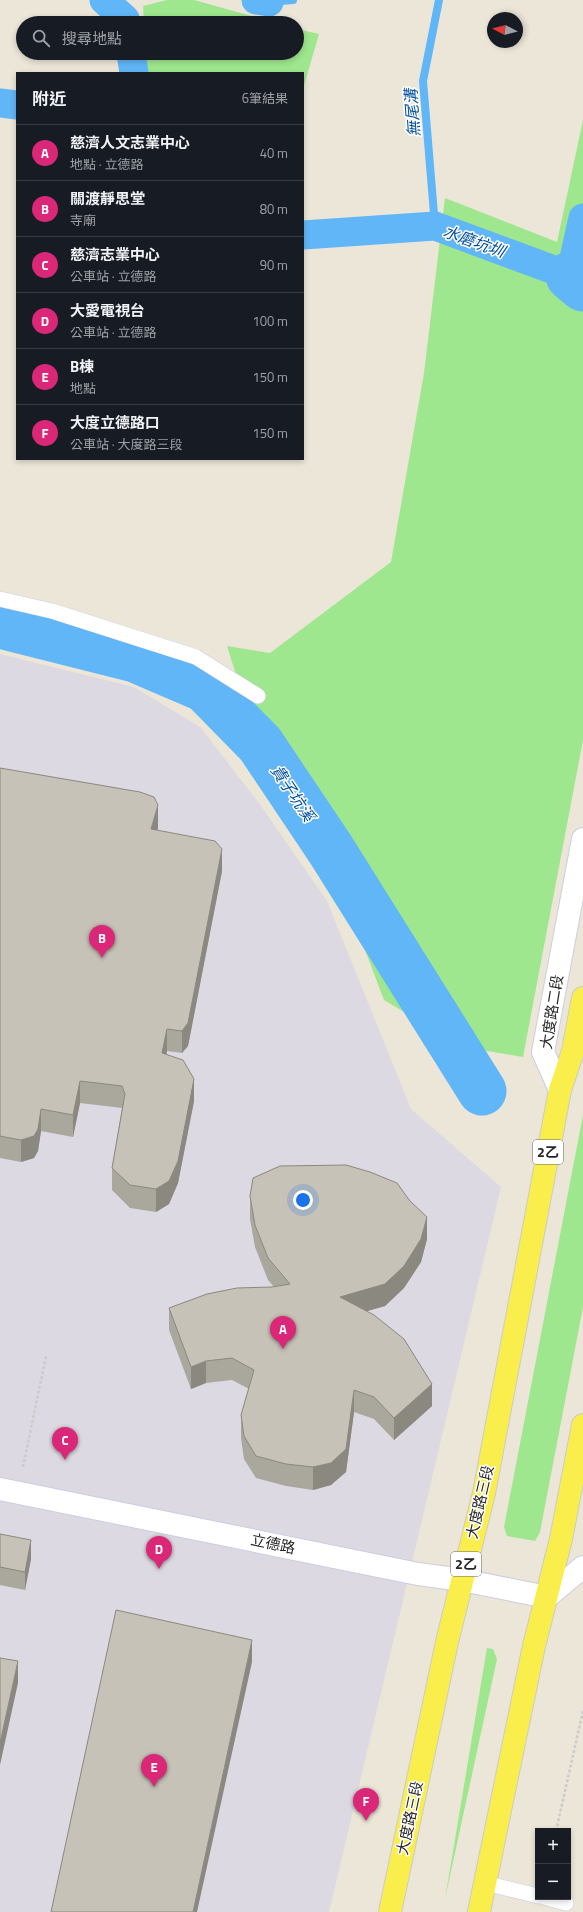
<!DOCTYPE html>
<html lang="zh-TW">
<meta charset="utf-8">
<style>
body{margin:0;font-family:"Titillium Web","Noto Sans TC",sans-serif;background:#20242c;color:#f1f3f6}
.controls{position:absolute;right:12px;bottom:12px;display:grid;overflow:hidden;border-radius:0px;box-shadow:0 2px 6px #0003}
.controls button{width:36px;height:36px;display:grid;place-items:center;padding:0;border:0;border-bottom:1px solid #363941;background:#171b24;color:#f1f3f6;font:20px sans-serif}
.compass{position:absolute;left:487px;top:12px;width:36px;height:36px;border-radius:50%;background:#171b24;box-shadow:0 2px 6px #0003;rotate:277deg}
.you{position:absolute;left:303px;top:1200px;width:14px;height:14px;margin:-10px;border:3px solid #fff;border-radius:50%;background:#1a73e8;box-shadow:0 0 0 6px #1a73e833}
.badge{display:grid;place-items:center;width:26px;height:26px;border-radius:50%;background:#db2777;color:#fff;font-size:13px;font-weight:700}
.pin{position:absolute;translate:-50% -33px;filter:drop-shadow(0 1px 2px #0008)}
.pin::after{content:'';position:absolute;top:21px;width:14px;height:12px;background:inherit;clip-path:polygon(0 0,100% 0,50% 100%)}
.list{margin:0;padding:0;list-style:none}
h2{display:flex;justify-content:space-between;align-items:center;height:52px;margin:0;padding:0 16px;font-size:17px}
h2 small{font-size:13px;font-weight:400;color:#9ea1a6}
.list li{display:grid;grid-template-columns:26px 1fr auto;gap:12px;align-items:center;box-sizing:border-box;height:56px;padding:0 16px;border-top:1px solid #363941}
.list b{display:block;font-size:15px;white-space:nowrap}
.list p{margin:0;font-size:13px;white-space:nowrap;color:#9ea1a6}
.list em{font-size:13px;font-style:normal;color:#9ea1a6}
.icon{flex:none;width:22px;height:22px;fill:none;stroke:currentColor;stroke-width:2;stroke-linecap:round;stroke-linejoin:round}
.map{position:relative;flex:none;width:583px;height:1912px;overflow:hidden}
.search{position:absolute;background:#171b24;box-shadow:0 2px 6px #0003;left:16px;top:16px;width:288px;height:44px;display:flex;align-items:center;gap:10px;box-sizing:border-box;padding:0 14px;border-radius:22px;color:#9ea1a6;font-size:15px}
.panel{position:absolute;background:#171b24;box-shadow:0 2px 6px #0003;left:16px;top:72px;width:288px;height:388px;border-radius:0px}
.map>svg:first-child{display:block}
.industrial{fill:#ddd9e2}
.green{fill:#9ee78e}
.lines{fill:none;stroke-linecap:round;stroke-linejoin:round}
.stream{stroke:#60b6f7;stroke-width:8}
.canal{stroke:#60b6f7;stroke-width:29}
.river{stroke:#60b6f7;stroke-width:49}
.service-casing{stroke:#cccde2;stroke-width:16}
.minor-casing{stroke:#cccde2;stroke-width:24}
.primary-casing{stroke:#cbcbcb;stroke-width:24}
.path{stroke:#cbcbcb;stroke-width:2.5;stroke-dasharray:3 2;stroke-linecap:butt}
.service{stroke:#fff;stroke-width:15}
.minor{stroke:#fff;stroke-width:22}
.primary{stroke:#faee4d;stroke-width:22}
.wall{fill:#aaa79d}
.shaded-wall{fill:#8b8880}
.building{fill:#c6c2b7;stroke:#8b8880}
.labels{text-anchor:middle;stroke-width:3;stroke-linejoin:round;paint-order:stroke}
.shield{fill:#fff;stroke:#686868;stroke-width:1}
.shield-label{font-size:14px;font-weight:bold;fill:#272727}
.street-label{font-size:15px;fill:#272727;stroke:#fff}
.water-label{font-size:16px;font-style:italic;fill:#04509e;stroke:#fff}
</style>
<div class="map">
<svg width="583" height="1912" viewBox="0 0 583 1912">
<rect width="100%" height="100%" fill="#ebe6d7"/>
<!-- industrial -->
<path class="industrial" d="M0,654L134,687L200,727L259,803L327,901L411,1109L501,1187L329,1912H0Z"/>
<!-- green -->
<path class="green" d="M167,0H194L277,23H144L143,6Z
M297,29L319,34L303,89V73H148L146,53H297Z
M583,120V740L523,1057L463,1047L384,1000L349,908L317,795L243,697L227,646L270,653L391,562L424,373L445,198L557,242Z
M583,1115V1307L540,1532L535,1541L507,1536L504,1527Z
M487,1648L493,1649L497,1659L445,1899Z"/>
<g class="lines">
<!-- stream -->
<path class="stream" d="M269,2L293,0
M435,226L423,81L439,0"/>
<!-- canal -->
<path class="canal" d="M104,0L125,19
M256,0L269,2
M131,53L134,73
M0,103L17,105
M303,235L435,226L570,276L583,218"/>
<!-- river -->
<path class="river" d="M570,276L583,287
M0,624L135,658L205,688L260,744L331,850L482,1091"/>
<defs>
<path id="service" d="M0,599L52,611L196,657L258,696
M485,1883L538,1896
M544,1897L566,1903"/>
<path id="minor" d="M560,1090L543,1052L583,839
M0,1489L418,1574L462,1580L547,1597L583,1567"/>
<path id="primary" d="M390,1912L447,1642L484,1493L560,1090L573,1051L583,998
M479,1912L534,1646L561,1539L583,1425"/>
</defs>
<!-- service casing -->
<use href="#service" class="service-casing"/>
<!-- minor casing -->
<use href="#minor" class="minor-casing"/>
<!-- primary casing -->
<use href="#primary" class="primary-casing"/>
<!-- path -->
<path class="path" d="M23,1467L46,1356
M556,1831L583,1711"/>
<!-- service -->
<use href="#service" class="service"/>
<!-- minor -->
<use href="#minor" class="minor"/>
<!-- primary -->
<use href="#primary" class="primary"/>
</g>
<!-- wall -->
<path class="wall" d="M0,768L158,828L157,830L222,871L188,1046L182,1053L167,1051V1054L194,1101L178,1183L169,1204L156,1212L130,1208L112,1190V1168L122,1108L80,1103L73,1137L41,1131L38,1151L34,1158L21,1162L0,1158Z
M250,1196L427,1239L421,1262L404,1288L385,1306L366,1311L432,1406L394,1440L374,1419L354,1412L346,1472L331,1485L313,1490L286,1486L256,1478L244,1459L241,1438V1415L249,1389L232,1380L206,1383L191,1389L169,1330V1308L274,1287L268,1280L255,1247L250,1219Z
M0,1534L31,1559L25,1590L0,1585Z"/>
<!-- shaded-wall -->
<path class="shaded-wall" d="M158,805V828L151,851V829Z
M222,849V871L188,1046L182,1053V1031Z
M167,1029V1051L162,1075V1053Z
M194,1079V1101L178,1183L169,1204L156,1212V1189Z
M80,1081V1103L73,1137V1115Z
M41,1109V1131L38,1151L34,1158L21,1162V1140Z
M427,1217V1239L421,1262L404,1288L385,1306L340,1319V1297Z
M206,1361V1383L191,1389V1367Z
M432,1384V1406L394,1440V1418Z
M354,1390V1412L346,1472L331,1485L313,1490V1467Z
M31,1540V1559L25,1590V1572Z
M252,1640V1662L197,1912H193Z
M18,1661V1683L0,1765V1743Z"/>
<!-- building -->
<path class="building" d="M0,768L140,792L154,797L158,805L151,829L215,841L222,849L188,1023L182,1031L167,1029L162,1053L183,1060L194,1079L178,1161L169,1181L156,1189L130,1185L112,1168L125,1094L122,1086L80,1081L73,1115L41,1109L38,1129L34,1136L21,1140L0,1136Z
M346,1165L370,1172L397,1183L410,1201L427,1217L421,1239L404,1266L385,1284L340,1297L374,1315L404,1339L432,1384L394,1418L374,1397L354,1390L346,1449L331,1463L313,1467L286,1464L256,1456L244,1436L241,1415L254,1370L232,1358L206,1361L191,1367L169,1308L207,1294L237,1288L272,1287L290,1284L268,1258L255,1225L250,1196L253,1178L280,1166Z
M0,1534L31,1540L25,1572L0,1567Z
M116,1610L252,1640L193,1912H51Z
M0,1658L18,1661L0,1743Z"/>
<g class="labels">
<!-- shield labels -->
<g class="shield">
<rect x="533" y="1140" width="30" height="24" rx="3"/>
<rect x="451" y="1552" width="30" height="24" rx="3"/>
</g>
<g class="shield-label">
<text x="548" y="1157">2乙</text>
<text x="466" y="1569">2乙</text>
</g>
<!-- street labels -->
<g class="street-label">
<text transform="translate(552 1012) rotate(-81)" y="5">大度路二段</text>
<text transform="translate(480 1502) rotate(-77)" y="5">大度路三段</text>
<text transform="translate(273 1544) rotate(12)" y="5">立德路</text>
<text transform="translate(410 1818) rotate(-78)" y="5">大度路三段</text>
</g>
<!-- water labels -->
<g class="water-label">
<text transform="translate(412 113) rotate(-94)" y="6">無尾溝</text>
<text transform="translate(474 241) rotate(20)" y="6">水磨坑圳</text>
<text transform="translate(293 793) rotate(56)" y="6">貴子坑溪</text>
</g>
</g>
</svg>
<div class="controls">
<button>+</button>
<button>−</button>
</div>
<svg class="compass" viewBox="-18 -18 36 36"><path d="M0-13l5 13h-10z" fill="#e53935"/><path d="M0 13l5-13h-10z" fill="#9ea1a6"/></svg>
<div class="you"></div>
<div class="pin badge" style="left:283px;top:1349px">A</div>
<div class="pin badge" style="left:102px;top:958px">B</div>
<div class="pin badge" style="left:65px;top:1460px">C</div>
<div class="pin badge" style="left:159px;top:1569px">D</div>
<div class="pin badge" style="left:154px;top:1787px">E</div>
<div class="pin badge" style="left:366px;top:1821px">F</div>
<div class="search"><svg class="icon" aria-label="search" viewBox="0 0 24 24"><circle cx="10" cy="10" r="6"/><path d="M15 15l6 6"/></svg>搜尋地點</div>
<section class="panel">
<h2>附近<small>6筆結果</small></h2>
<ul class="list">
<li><span class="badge">A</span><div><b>慈濟人文志業中心</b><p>地點 · 立德路</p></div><em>40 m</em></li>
<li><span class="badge">B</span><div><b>關渡靜思堂</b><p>寺廟</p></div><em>80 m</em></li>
<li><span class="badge">C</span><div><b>慈濟志業中心</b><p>公車站 · 立德路</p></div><em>90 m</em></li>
<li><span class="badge">D</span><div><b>大愛電視台</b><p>公車站 · 立德路</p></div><em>100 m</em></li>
<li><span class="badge">E</span><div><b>B棟</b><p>地點</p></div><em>150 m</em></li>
<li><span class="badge">F</span><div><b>大度立德路口</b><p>公車站 · 大度路三段</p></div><em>150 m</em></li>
</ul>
</section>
</div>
